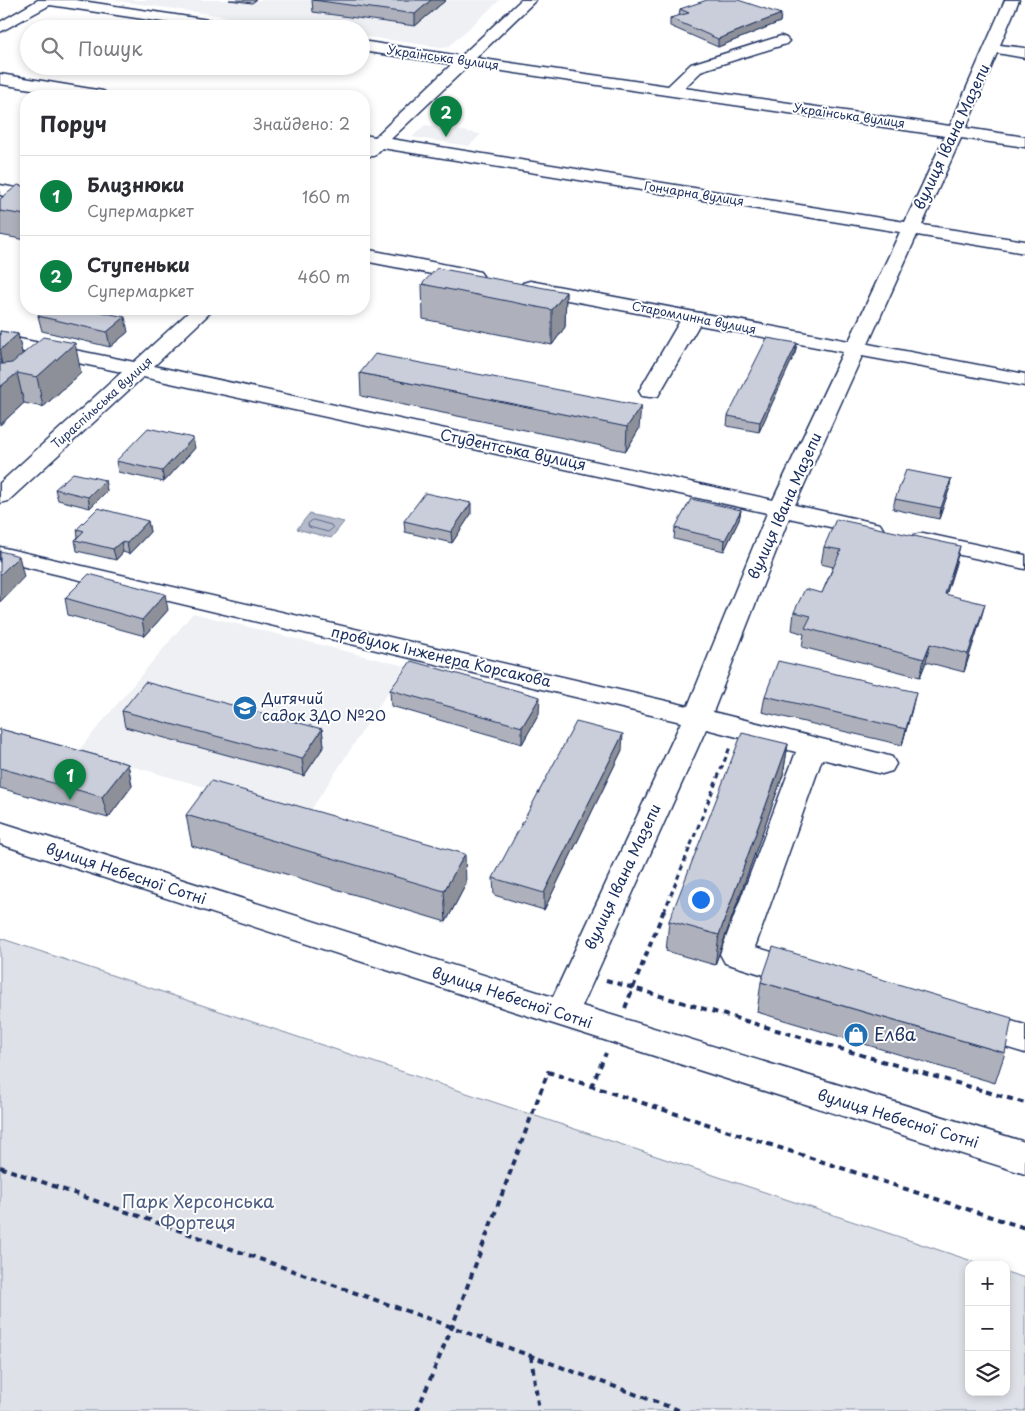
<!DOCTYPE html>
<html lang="uk">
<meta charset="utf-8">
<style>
body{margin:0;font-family:"Playpen Sans",sans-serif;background:#f7f7f7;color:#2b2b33}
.controls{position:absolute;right:15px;bottom:15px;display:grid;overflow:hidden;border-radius:10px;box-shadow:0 2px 8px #0003}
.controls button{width:45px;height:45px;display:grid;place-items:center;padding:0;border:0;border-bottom:1px solid #e1e1e2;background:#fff;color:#2b2b33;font:25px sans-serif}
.you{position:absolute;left:700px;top:899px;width:18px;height:18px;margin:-12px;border:4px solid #fff;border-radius:50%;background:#1a73e8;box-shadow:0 0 0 8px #1a73e833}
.badge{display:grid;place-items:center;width:32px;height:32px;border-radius:50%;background:#0b8043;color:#fff;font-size:16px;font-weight:700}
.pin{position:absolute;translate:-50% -41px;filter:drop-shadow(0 1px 2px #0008)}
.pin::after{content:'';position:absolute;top:26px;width:18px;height:15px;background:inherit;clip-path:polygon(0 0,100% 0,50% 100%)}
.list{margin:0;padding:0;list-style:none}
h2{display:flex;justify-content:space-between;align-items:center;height:65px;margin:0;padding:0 20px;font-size:21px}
h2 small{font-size:16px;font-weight:400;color:#7c7c81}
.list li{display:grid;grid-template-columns:32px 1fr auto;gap:15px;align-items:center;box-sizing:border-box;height:80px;padding:0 20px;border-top:1px solid #e1e1e2}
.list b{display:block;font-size:19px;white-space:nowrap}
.list p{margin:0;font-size:16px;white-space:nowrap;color:#7c7c81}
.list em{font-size:16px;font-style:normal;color:#7c7c81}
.icon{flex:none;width:28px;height:28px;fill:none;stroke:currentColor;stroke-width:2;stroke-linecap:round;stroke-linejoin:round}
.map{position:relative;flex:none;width:1025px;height:1411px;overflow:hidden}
.search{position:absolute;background:#fff;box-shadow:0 2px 8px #0003;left:20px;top:20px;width:350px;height:55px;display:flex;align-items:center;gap:12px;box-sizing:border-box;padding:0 18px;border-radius:28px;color:#7c7c81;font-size:19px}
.panel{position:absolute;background:#fff;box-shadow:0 2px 8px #0003;left:20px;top:90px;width:350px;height:225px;border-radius:20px}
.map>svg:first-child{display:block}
.built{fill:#eff0f4}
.green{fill:#dee1e7;stroke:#7c88a2}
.water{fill:#b5bbca;stroke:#77839f}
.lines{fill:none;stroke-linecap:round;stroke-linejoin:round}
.shore{stroke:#596789;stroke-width:1}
.minor-casing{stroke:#1b2f5e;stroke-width:3}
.path-far2{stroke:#1b2f5e;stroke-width:2;stroke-dasharray:3 2.5;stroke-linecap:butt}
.path-far1{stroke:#1b2f5e;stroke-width:3;stroke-dasharray:5 4;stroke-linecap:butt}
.path{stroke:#1b2f5e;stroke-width:4;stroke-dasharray:6 5;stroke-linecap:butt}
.minor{fill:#fff;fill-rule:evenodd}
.wall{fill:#aeb1bb;stroke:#1b2f5e}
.shaded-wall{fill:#8d9099;stroke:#1b2f5e}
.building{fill:#caceda;stroke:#1b2f5e}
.labels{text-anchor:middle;stroke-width:4;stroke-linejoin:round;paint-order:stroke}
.far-street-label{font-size:12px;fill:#1b2f5e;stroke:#fff}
.street-label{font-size:15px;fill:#1b2f5e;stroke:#fff}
.poi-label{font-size:15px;fill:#1b2f5e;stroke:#fff;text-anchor:start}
.near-poi-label{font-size:18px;fill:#1b2f5e;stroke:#fff;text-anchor:start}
.near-park-label{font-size:18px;fill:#4c5c80;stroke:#fff}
</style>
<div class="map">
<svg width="1025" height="1411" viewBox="0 0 1025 1411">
<rect width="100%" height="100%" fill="#fff"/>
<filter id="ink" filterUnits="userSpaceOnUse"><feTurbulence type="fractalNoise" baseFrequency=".02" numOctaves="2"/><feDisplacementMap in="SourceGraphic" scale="10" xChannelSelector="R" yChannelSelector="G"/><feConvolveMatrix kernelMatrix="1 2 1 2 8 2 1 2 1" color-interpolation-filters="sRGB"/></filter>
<g filter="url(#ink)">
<!-- built -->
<path class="built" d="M112,0H500L447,48L361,36V29H313Z
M425,125L481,134L469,146L412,137Z
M193,613L405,666L307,816L78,751Z"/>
<!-- green -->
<path class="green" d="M0,938L984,1265H969V1392H1006V1272L1025,1278V1411H0Z"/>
<!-- water -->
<path class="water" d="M309,514L344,522L331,538L297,529Z"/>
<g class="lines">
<!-- shore -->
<path class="shore" d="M313,520L331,525L333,528L328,532L309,527L308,524Z"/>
<defs>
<path id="minor" d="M38,0H75L242,25L249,29H210L50,5L0,32V22Z
M521,0H536L476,58L668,86L691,64L781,36L786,38L789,41L786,44L703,70L684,88L950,126L1005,0H1019L1000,45L1025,48V58L997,53L966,128L1025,137V147L961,138L922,225L1025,241V253L917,235L868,344L1025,374V386L862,356L795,505L880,524L883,529L880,534L871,536L789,518L713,712L882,754L892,757L896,764L892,771L882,774L822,759L755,947L814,965L819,974L814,983L803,987L725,963L720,954L796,752L706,729L582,1006L1025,1142V1174L513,1011L0,844V822L553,997L681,722L0,561V547L688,706L767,513L143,377L8,501L0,503V483L122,372L0,347V335L134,362L192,309H214L154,366L773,500L843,352L699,325L661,391L658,396L650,397L642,396L639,391L680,321L530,293L523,291L520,287L523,283L530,281L849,341L900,232L382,148L374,156H364V135L375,137L452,64L361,51V41L461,56ZM468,66L945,136L905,222L391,139Z
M0,74L103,91L111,96H75L0,84Z
M0,185L26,190V200L0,195Z
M364,249L473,270L480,272L483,276L480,280L473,282L364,261Z
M923,533L1025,555V569L914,545L911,540L914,535Z
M974,1010L1025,1025V1053L962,1034L957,1024L962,1014Z"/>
</defs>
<!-- minor casing -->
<use href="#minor" class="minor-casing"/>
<!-- path-far2 -->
<path class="path-far2" d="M257,22L304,29"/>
<!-- path-far1 -->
<path class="path-far1" d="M664,912L730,747"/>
<!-- path -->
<path class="path" d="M606,980L1025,1103
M625,1008L664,910
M591,1087L606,1053
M0,1167L452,1327L681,1411
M531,1356L539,1411
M417,1411L452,1327L548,1072L1025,1228"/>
<!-- minor -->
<use href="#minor" class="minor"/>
</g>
<!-- wall -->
<path class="wall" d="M229,0H256L252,3Z
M312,0H446L415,26L313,12Z
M680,9L781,14L780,22L718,47L670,26V18L679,16Z
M26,187V240L0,235V199Z
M422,284L566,292L565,327L552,345L423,319Z
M38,316L128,332L110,347L42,331Z
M0,331L18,334L22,354L81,373L43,407L24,403L0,425Z
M797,343L795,353L759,432L727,426L728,416Z
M360,373L639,429L626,451L361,396Z
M195,448L164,482L118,472L116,461Z
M951,479L949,490L939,519L893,509L895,499Z
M105,480L107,491L90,508L58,500L55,489Z
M741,510L739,520L724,551L674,539L675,528Z
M471,514L452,543L405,532L404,521Z
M148,521L150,532L129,554L123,552L116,560L77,551L75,540L78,537L77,529Z
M824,547L956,563L946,594L980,622L964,672L926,662L920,677L802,647L804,634L792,630L794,612L822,593L833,567L821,564Z
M65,598L168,610L145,636L68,615Z
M390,690L539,714L522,744L391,706Z
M765,696L912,709L902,745L762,712Z
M122,711L322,729L324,746L304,776L125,727Z
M0,729L128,764L132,786L108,818L0,788Z
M788,744L783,775L715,965L666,951L669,921Z
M622,750L544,910L494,895L493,878Z
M186,815L466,884L446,922L192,846Z
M761,982L1005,1053L995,1083L757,1012Z"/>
<!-- shaded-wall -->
<path class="shaded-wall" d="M431,0H446L415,26V14Z
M781,14L780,22L718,47V39Z
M566,292L565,327L552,345V310Z
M125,317L128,332L110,347L107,332Z
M18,334L24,362L5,378L0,355V350Z
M75,343L81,373L43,407L37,377Z
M797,343L795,353L759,432L760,422Z
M17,373L24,403L0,425V387Z
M641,406L639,429L626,451L627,427Z
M193,438L195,448L164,482L162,471Z
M951,479L949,490L939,519L941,508Z
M105,480L107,491L90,508L88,497Z
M471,503V514L452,543L451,532Z
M741,510L739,520L724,551L725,540Z
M148,521L150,532L129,554L127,543Z
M121,542L123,552L116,560L113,549Z
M960,546L956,563L941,612L945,594Z
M19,556L24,577L0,602V575Z
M165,594L168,610L145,636L142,620Z
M985,604L980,622L964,672L968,654Z
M930,644L926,662L920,677L924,659Z
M916,692L912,709L902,745L906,729Z
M540,697L539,714L522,744V727Z
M322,729L324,746L304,776L302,759Z
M623,734L622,750L544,910V893Z
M788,744L783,775L715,965L719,935Z
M128,764L132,786L108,818L102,797Z
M465,854L466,884L446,922L444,891Z"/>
<!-- building -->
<path class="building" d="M313,0H431L415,14Z
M707,0H738L781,14L718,39L670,18L689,13L680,9Z
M18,185L26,187V215L0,211V199Z
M437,268L566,292L552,310L422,284Z
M40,309H87L125,317L107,332L38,316Z
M0,331L18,334L0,350Z
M43,337L75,343L37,377L17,373L0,387V364H3L12,363Z
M767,338L797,343L760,422L728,416Z
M375,354L641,406L627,427L360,373Z
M148,428L193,438L162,471L116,461Z
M906,470L951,479L941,508L895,499Z
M73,473L105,480L88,497L55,489Z
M425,493L471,503L451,532L404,521Z
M691,499L741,510L725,540L675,528Z
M98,508L148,521L127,543L121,542L113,549L75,540L84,531L77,529Z
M836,519L960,546L945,594L985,604L968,654L930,644L924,659L805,628L811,616L794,612L805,589L822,593L841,550L824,547Z
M0,551L19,556L0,575Z
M89,574L165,594L142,620L65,598Z
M411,661L540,697L522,727L390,690Z
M778,661L916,692L906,729L765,696Z
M145,682L322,729L302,759L122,711Z
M576,722L623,734L544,893L493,878Z
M0,729L128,764L102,797L0,768Z
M742,733L788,744L719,935L669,921Z
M211,781L465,854L444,891L186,815Z
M773,947L1012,1018L1005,1053L761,982Z"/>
</g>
<!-- icons -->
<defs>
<symbol id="school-disc" viewBox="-11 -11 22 22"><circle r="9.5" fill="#1f6fb2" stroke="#fff"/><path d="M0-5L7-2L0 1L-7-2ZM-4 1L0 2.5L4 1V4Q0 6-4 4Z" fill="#fff"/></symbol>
<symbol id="shop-disc" viewBox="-11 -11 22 22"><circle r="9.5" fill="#1f6fb2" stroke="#fff"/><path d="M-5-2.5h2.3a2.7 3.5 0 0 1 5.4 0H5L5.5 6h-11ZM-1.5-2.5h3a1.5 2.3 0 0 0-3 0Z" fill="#fff"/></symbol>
</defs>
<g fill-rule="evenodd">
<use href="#school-disc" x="231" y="694" width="28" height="28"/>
<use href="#shop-disc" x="842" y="1021" width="28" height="28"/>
</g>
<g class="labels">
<!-- far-street labels -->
<g class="far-street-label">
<text transform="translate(443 58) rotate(8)" y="4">Українська вулиця</text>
<text transform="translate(849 116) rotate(8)" y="4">Українська вулиця</text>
<text transform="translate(694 194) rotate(9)" y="4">Гончарна вулиця</text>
<text transform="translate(694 318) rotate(11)" y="4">Старомлинна вулиця</text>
<text transform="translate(102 403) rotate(-42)" y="4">Тираспільська вулиця</text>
</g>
<!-- street labels -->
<g class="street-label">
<text transform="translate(952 137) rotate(-65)" y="5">вулиця Івана Мазепи</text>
<text transform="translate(513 450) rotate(12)" y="5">Студентська вулиця</text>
<text transform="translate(785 506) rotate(-66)" y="5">вулиця Івана Мазепи</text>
<text transform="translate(441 657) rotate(13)" y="5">провулок Інженера Корсакова</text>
<text transform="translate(126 874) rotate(18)" y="5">вулиця Небесної Сотні</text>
<text transform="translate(623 877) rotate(-65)" y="5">вулиця Івана Мазепи</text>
<text transform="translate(512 998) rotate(18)" y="5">вулиця Небесної Сотні</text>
<text transform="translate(898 1119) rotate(17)" y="5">вулиця Небесної Сотні</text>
</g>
<!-- poi labels -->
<g class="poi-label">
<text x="262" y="704">Дитячий<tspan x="262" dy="17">садок ЗДО №20</tspan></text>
</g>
<!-- near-poi labels -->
<g class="near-poi-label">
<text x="874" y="1041">Елва</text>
</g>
<!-- near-park labels -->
<g class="near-park-label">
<text x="198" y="1208">Парк Херсонська<tspan x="198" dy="21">Фортеця</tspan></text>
</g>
</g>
</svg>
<div class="controls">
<button>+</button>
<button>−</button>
<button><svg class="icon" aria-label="layers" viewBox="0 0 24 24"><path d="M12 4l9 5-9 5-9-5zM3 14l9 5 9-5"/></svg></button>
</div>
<div class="you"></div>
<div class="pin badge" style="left:70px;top:800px">1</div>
<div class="pin badge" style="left:446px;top:137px">2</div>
<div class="search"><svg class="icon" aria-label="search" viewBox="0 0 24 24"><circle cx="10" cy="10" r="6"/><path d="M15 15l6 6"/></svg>Пошук</div>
<section class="panel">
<h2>Поруч<small>Знайдено: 2</small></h2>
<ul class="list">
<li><span class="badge">1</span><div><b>Близнюки</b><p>Супермаркет</p></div><em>160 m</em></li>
<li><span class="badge">2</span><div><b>Ступеньки</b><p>Супермаркет</p></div><em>460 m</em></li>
</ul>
</section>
</div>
